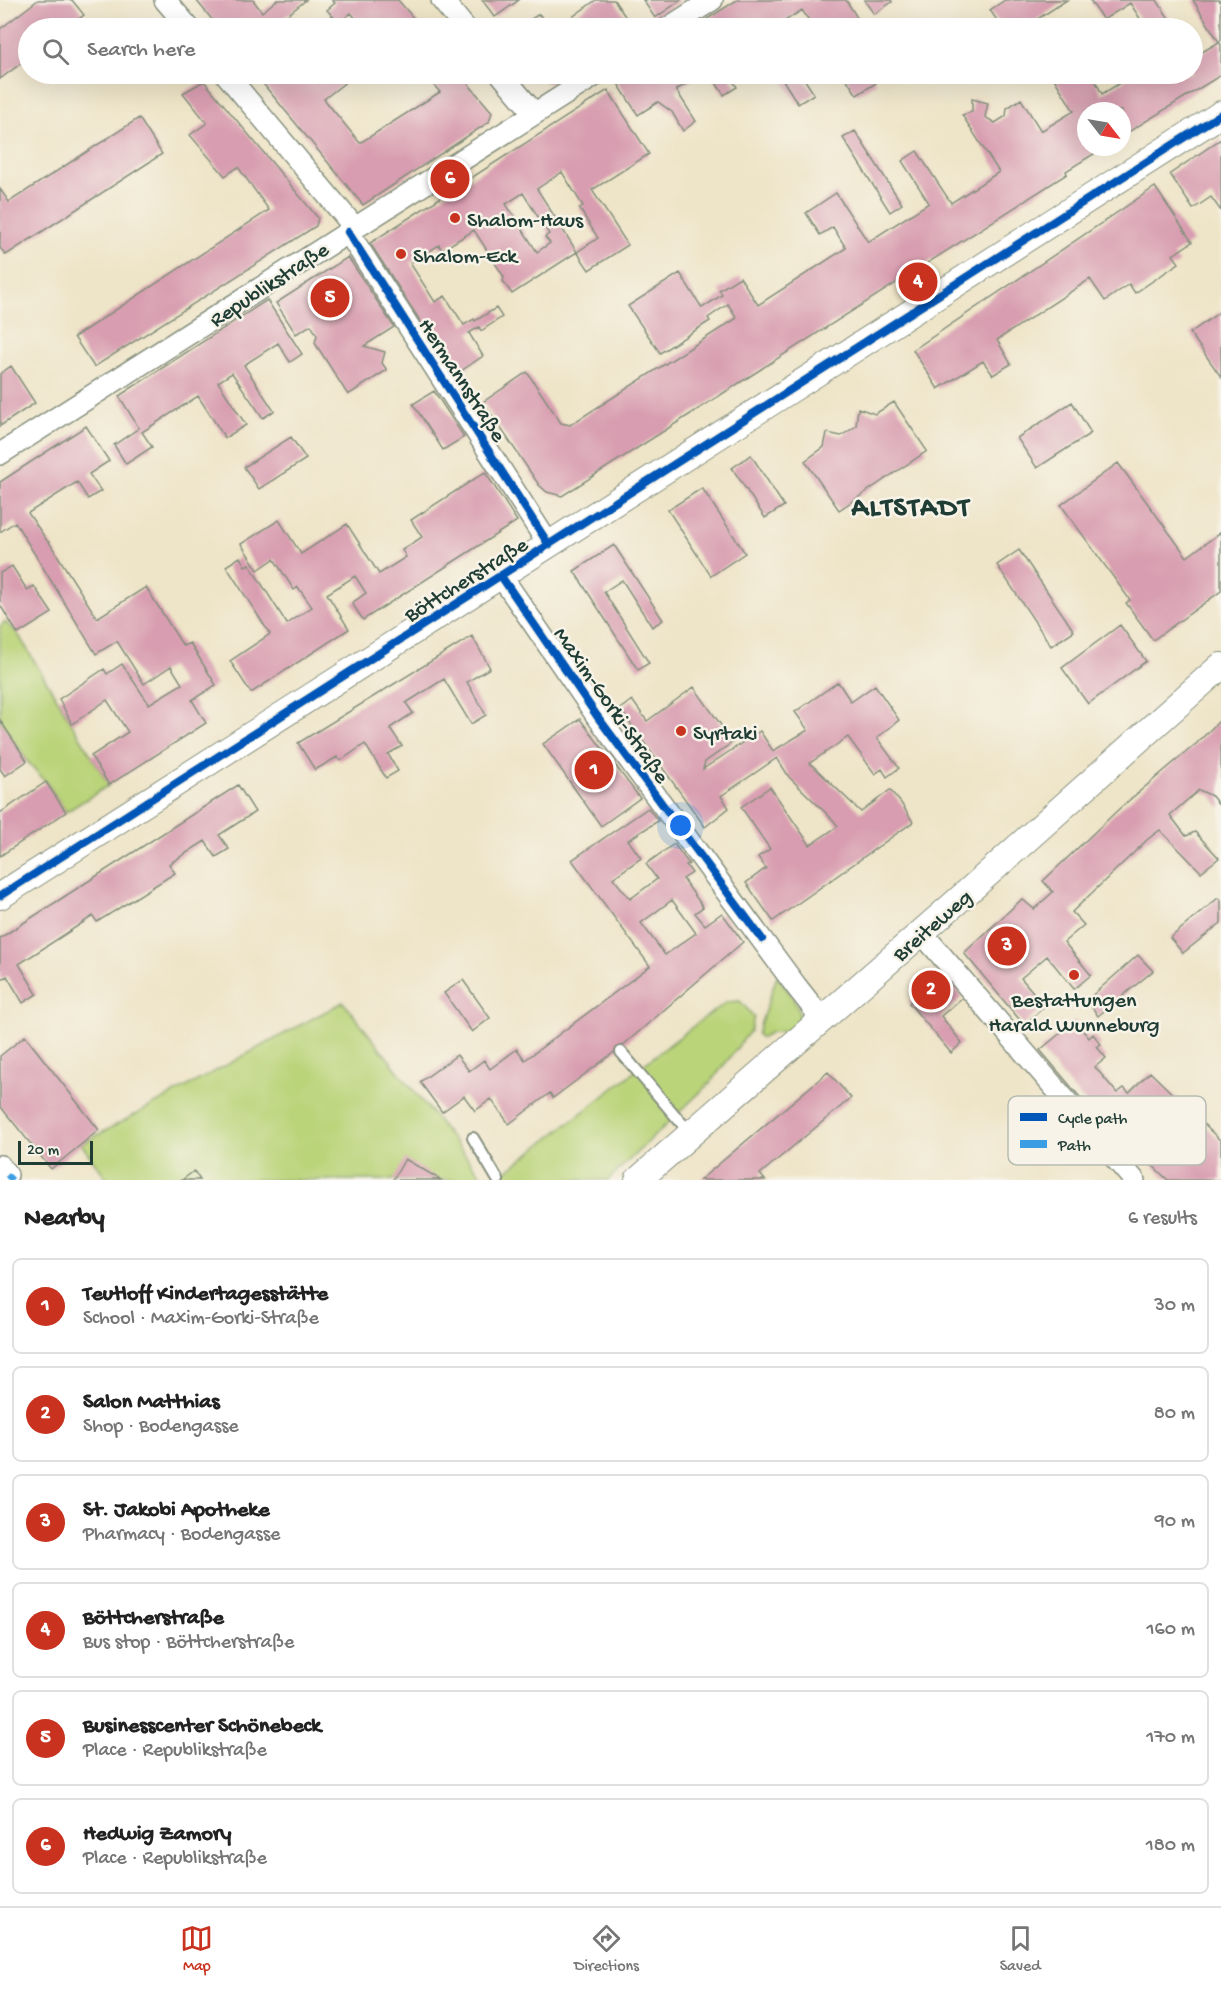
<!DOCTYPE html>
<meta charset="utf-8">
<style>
body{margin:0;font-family:"Gochi Hand",sans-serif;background:#f2f2f2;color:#222}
.compass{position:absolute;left:1077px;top:102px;width:54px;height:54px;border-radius:50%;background:#fff;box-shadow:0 6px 24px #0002;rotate:121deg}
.scale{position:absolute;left:18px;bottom:15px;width:75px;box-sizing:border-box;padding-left:6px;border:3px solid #1f3d34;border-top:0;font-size:16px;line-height:21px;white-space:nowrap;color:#1f3d34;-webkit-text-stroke:4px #f7f3e8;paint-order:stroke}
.you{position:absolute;left:681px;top:826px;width:21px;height:21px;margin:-15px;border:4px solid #fff;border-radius:50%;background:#1a73e8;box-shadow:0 0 0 9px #1a73e833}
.badge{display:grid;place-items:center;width:39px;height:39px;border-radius:50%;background:#c8321e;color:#fff;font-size:20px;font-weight:700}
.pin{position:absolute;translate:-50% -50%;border:3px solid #fff;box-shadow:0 2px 6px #0006}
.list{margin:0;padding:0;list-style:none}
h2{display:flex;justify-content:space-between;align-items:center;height:78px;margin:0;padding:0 24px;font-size:26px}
h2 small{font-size:20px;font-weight:400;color:#767676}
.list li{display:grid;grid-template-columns:39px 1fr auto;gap:18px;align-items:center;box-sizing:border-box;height:96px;margin:0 12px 12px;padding:0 12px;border:2px solid #e0e0e0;border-radius:9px}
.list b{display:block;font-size:22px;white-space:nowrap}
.list p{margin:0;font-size:20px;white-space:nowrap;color:#767676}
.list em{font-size:20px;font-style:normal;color:#767676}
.icon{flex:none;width:33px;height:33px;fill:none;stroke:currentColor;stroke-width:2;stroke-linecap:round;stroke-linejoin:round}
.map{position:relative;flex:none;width:1221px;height:1180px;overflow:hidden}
.search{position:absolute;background:#fff;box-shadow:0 6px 24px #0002;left:18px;right:18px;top:18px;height:66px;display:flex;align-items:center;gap:15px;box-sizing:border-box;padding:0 21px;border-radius:33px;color:#767676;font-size:22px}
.sheet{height:726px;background:#fff}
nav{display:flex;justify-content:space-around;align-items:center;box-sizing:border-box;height:84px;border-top:2px solid #e0e0e0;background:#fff;font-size:16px;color:#767676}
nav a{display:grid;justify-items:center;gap:3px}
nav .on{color:#c8321e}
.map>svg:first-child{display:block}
.green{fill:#bad479;stroke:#6c8856;stroke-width:1.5}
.building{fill:#d89db0;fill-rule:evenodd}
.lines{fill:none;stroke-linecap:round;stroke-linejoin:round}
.service-casing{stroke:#86907e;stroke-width:14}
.minor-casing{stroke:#86907e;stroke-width:24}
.tertiary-casing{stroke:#86907e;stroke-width:28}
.service{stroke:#fff;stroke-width:10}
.minor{stroke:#fff;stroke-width:21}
.tertiary{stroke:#fff;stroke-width:26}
.quiet{stroke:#3c9ee2;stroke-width:6;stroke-dasharray:12 6;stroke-linecap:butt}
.cycleway-casing{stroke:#f7f3e8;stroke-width:11}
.cycleway{stroke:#0057b8;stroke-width:8}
.poi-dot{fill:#c8321e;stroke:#f7f3e8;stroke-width:2}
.labels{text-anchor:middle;stroke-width:5;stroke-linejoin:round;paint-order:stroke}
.poi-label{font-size:22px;fill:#1f3d34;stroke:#f7f3e8;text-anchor:start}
.street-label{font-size:22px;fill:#1f3d34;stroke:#f7f3e8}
.district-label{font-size:28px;font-weight:bold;letter-spacing:1.5px;fill:#1f3d34;stroke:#f7f3e8}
.key{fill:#f7f3e8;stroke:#b6bcb2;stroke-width:1.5}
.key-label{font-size:16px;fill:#1f3d34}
</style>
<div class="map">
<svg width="1221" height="1180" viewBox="0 0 1221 1180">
<rect width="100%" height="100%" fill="#f7f3e8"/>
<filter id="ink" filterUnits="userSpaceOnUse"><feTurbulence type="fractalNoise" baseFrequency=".0167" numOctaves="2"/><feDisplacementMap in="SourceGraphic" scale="12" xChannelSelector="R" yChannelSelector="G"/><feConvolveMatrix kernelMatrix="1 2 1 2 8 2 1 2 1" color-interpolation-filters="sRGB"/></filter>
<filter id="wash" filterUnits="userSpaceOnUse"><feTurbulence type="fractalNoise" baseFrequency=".008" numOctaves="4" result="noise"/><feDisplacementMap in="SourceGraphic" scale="24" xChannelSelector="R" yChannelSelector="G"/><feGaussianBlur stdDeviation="1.35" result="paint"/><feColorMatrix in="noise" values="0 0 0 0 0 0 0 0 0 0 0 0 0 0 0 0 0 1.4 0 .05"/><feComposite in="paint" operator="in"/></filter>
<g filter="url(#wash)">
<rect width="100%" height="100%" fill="#eee4c7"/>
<!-- green -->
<path class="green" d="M5,622L18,634L109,785L66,812L46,782L27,761L0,720V626Z
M777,976C788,992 812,1015 790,1031L771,1032L761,1038L757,1034Z
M740,1001L754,1017L750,1031L711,1082L608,1180H495L700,1021L727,1002Z
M343,1002L485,1180H108L81,1144Z"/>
<g id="blocks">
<!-- building -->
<path class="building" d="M38,0H72L84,15L66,28H28V58L0,79V29Z
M196,0H253L262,12L277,0H306L274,26L276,28H219Z
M332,0H398L422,28H364L351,13L339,23L327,10L335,3Z
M482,0H519L495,17Z
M596,0H614L633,28H557Z
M643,0H681L655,18Z
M737,0H846L863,27L814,28L802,10L774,28H693Z
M864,0H891L892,2L874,14Z
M1005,0H1067L1036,20L1042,28H1002L990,10Z
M1090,0H1157L1175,28H1146L1130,3L1103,20Z
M1193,0H1219L1221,3V40L1219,42Z
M539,14L551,28H517Z
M1219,42L1221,45V75L1122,136V111H1086V147H1105L1066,171L1067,174L562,496L547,492L539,485L483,402L527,372L561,423L570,425L737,318L728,304L708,318L710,321L660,353L628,306L680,273L702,308L722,295L719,290L740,277L758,305L846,248L833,227L820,235L806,213L836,193L868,242L929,203L902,161L917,151L951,203L999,172L962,115L972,112V99L988,103L985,117L995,123L1006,116L1007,108L1021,99L1041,131L1074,111L1053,77L1059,74H1092L1102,94L1135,74H1192V58Z
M255,74H311L319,83L331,74H348L352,77L324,99L360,143L440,92L423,74H460L492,112L489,122L363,205Z
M539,74H570L555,84L546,83Z
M623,74H703L676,90L696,121L683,131L672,112L658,102L638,115L615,79Z
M710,74H728L737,87L724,95Z
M779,74H801L814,94L798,104Z
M843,74H870L876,83L857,95Z
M204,81L318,218L316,226L94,367L74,337L269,210L238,167L225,176L190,135L207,123L183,93Z
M608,90L649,154L592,190L628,245L589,270L577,252L598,238L579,208L583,206L562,172L537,189L577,252L512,294L503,281L504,277L474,230L442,250L439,245L410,263L435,302L445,296L464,325L474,319L475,321L496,308L502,317L481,331L479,327L469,333L483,356L455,375L370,243ZM523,193L549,234L545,237L550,243L537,252L506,204Z
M139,118L162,154L6,255L0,248V189L9,202Z
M855,131L902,204L890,212L843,138Z
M1221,139V211L1211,197L1193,209L1170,174Z
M1155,187L1192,242L1173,255L1179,263L1135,293L1129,284L1105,301L1090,279L997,340L1011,364L993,375L983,361L938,389L913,350Z
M348,257L394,327L364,346L385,352L382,363L387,370L348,395L315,343L317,335L311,325L296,334L276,303Z
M267,300L302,354L290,362L278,343L244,365L274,411L263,418L232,373L218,382L246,425L225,438L198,396L142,432L152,447L126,464L114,445L139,428L119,396Z
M1221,311V377L1190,333Z
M11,366L35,403L0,426V374Z
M434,391L464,437L443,450L413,404Z
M894,402L927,451L839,510L805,461L824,447L827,433L841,436L856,426L858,408L875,414Z
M1072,402L1091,433L1037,468L1017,438Z
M86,426L109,461L89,474L101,491L88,499L77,482L28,513L48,542H49L97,618L146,587L183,646L190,643L216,685L192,700L206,723L109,785L91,756L128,732L107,700L72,724L59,699L104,669L107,674L122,664L149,704L182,684L171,666L144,684L117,641L96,654L15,522L0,532V482Z
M291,437L306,459L259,489L244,467Z
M751,455L784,506L765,518L732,468Z
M1118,463L1187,557L1221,532V591L1153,640L1126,603L1130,600L1061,505Z
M485,472L517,521L363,620L352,603L366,593L355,576L327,594L349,629L251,693L230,661L270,634L226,566L240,557L245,566L249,564L287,624L312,607L298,587L294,590L274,559L258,570L241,544L279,520L301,554L347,524L379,574L406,557L402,550L422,537L411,520Z
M702,488L745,553L711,576L668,510Z
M614,545L663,620L652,627L622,580L604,592L649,663L638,670L574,571Z
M1019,550L1074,631L1051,646L997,565Z
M12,566L27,590L34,586L52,613L18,634L0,605V573Z
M1120,625L1146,661L1088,704L1062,668Z
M472,636L490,668L467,682L486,715L471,724L444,679L406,703L413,713L390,728L402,746L388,754L398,771L386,778L365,744L340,761L337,757L315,770L298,743Z
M838,682L851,702L875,685L899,720L877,738L899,768L887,777L882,769L875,774L848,737L810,763L861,812L890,790L901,803L913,822L773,921L746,883L766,868L758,857L770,849L741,807L770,787L810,845L838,826L834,821L789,777L777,758L721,796L729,808L705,827L620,709L632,700L647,721L694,687L733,742L705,762L703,769L760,731L773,751L808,730L795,712Z
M580,719L640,798L601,826L543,744Z
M1221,719V808L1212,796L1199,790L1170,815L1186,836L1195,832L1219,858L1201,872L1160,830L1148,839L1072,912L1084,925L1064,942L1091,975L1074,989L1047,956L1021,978L1045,1006L1024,1025L964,953L1022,899L1034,909L1053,892L1043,881L1120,808L1197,743Z
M0,720L27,761L5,776L0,769Z
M46,782L66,812L0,856V813Z
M238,785L255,812L219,835L229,849L216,857L205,841L169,864L175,873L97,922L93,916L19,964L37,994L23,1003L7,976L0,980V938Z
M648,808L658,821L628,840L641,858L613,878L630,899L657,879L646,864L674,844L689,864L686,865L692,873L683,879L703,907L695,913L705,925L722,913L743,942L621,1047L553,1098L550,1093L509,1124L491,1099L475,1111L464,1096L442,1112L420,1082L457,1055L469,1071L484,1060L490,1069L517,1049L525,1060L650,966L572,860ZM672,900L696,933L665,955L641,923Z
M1218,898L1221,901V923L1183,953L1170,938Z
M1138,955L1153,971L1098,1016L1087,1000Z
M944,974L963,997L941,1016L962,1043L951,1053L909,1003Z
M463,980L490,1018L472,1032L444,993Z
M1075,1021L1089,1038L1093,1034L1101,1044L1097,1047L1106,1058L1095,1067L1117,1093L1124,1088L1129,1093L1150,1072L1221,1141V1180H1168L1079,1096L1040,1050Z
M25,1036L99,1130L51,1169L0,1106V1056Z
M828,1072L851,1098L760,1174L765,1180H700Z
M405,1159L441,1180H393Z
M194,1171L200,1180H182Z"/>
</g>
</g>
<g filter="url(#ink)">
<use href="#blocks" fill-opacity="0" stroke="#86907e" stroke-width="1.5"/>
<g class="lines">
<defs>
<path id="service" d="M621,1052L690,1133
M473,1138L498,1180"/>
<path id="minor" d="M165,0L189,28
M442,0L465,28
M668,28L712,0
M226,74L355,228
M501,74L534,113
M348,232L549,545
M0,454L597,74
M501,576L597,716L796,986L822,1019
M922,933L1134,1180
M0,1166L7,1175"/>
<path id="tertiary" d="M0,896L1221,114
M638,1180L954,904L1221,666"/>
</defs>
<!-- service casing -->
<use href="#service" class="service-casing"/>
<!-- minor casing -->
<use href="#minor" class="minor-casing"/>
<!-- tertiary casing -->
<use href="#tertiary" class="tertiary-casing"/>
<!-- service -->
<use href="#service" class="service"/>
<!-- minor -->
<use href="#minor" class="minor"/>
<!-- tertiary -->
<use href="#tertiary" class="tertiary"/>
<!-- quiet -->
<path class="quiet" d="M7,1175L12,1180"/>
<defs>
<path id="cycleway" d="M348,232L549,545
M501,576L597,716L762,939
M0,896L1221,114"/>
</defs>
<!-- cycleway casing -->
<use href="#cycleway" class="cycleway-casing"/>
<!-- cycleway -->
<use href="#cycleway" class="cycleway"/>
</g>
</g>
<!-- markers -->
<g class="poi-dot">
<circle cx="455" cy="218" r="6"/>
<circle cx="401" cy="254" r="6"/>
<circle cx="681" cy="731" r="6"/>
<circle cx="1074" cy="975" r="6"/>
</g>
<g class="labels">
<!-- poi labels -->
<g class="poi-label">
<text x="467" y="226">Shalom-Haus</text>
<text x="413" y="262">Shalom-Eck</text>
<text x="693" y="739">Syrtaki</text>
<text x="1074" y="1006" text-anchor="middle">Bestattungen<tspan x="1074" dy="25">Harald Wunneburg</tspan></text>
</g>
<!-- street labels -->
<g class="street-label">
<text transform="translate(268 283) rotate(-33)" y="8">Republikstraße</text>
<text transform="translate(464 379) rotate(57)" y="8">Hermannstraße</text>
<text transform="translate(465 578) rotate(-32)" y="8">Böttcherstraße</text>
<text transform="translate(613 704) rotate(55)" y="8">Maxim-Gorki-Straße</text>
<text transform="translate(931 924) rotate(-41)" y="8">Breiteweg</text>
</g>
<!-- district labels -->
<g class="district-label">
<text x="911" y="515">ALTSTADT</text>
</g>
</g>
<!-- legend -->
<rect x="1008" y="1096" width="198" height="69" rx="9" class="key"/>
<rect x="1020" y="1113" width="27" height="8" fill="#0057b8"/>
<rect x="1020" y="1140" width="27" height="8" fill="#3c9ee2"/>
<g class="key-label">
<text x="1058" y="1123">Cycle path</text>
<text x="1058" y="1150">Path</text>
</g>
</svg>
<svg class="compass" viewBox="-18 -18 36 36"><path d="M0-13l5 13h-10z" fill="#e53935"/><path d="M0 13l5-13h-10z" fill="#767676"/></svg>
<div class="scale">20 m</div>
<div class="you"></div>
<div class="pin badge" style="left:594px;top:770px">1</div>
<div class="pin badge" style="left:931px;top:990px">2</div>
<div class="pin badge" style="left:1007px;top:946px">3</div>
<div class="pin badge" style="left:918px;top:282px">4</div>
<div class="pin badge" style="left:330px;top:298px">5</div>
<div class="pin badge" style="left:450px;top:179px">6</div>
<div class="search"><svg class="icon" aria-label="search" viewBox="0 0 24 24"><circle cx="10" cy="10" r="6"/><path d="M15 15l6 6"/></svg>Search here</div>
</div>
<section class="sheet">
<h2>Nearby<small>6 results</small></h2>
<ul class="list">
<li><span class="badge">1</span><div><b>Teutloff Kindertagesstätte</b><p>School · Maxim-Gorki-Straße</p></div><em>30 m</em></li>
<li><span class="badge">2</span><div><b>Salon Matthias</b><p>Shop · Bodengasse</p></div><em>80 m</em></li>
<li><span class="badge">3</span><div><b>St. Jakobi Apotheke</b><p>Pharmacy · Bodengasse</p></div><em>90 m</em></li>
<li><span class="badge">4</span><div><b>Böttcherstraße</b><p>Bus stop · Böttcherstraße</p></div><em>160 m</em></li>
<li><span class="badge">5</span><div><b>Businesscenter Schönebeck</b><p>Place · Republikstraße</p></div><em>170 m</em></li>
<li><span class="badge">6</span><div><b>Hedwig Zamory</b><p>Place · Republikstraße</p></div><em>180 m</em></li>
</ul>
</section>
<nav>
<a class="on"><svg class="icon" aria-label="map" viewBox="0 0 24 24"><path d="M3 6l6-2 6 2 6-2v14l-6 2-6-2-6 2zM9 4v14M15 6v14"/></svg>Map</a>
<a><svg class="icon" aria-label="directions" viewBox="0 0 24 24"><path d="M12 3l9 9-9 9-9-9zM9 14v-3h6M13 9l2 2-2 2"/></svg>Directions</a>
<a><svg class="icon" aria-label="saved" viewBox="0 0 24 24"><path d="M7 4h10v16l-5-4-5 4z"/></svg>Saved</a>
</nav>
